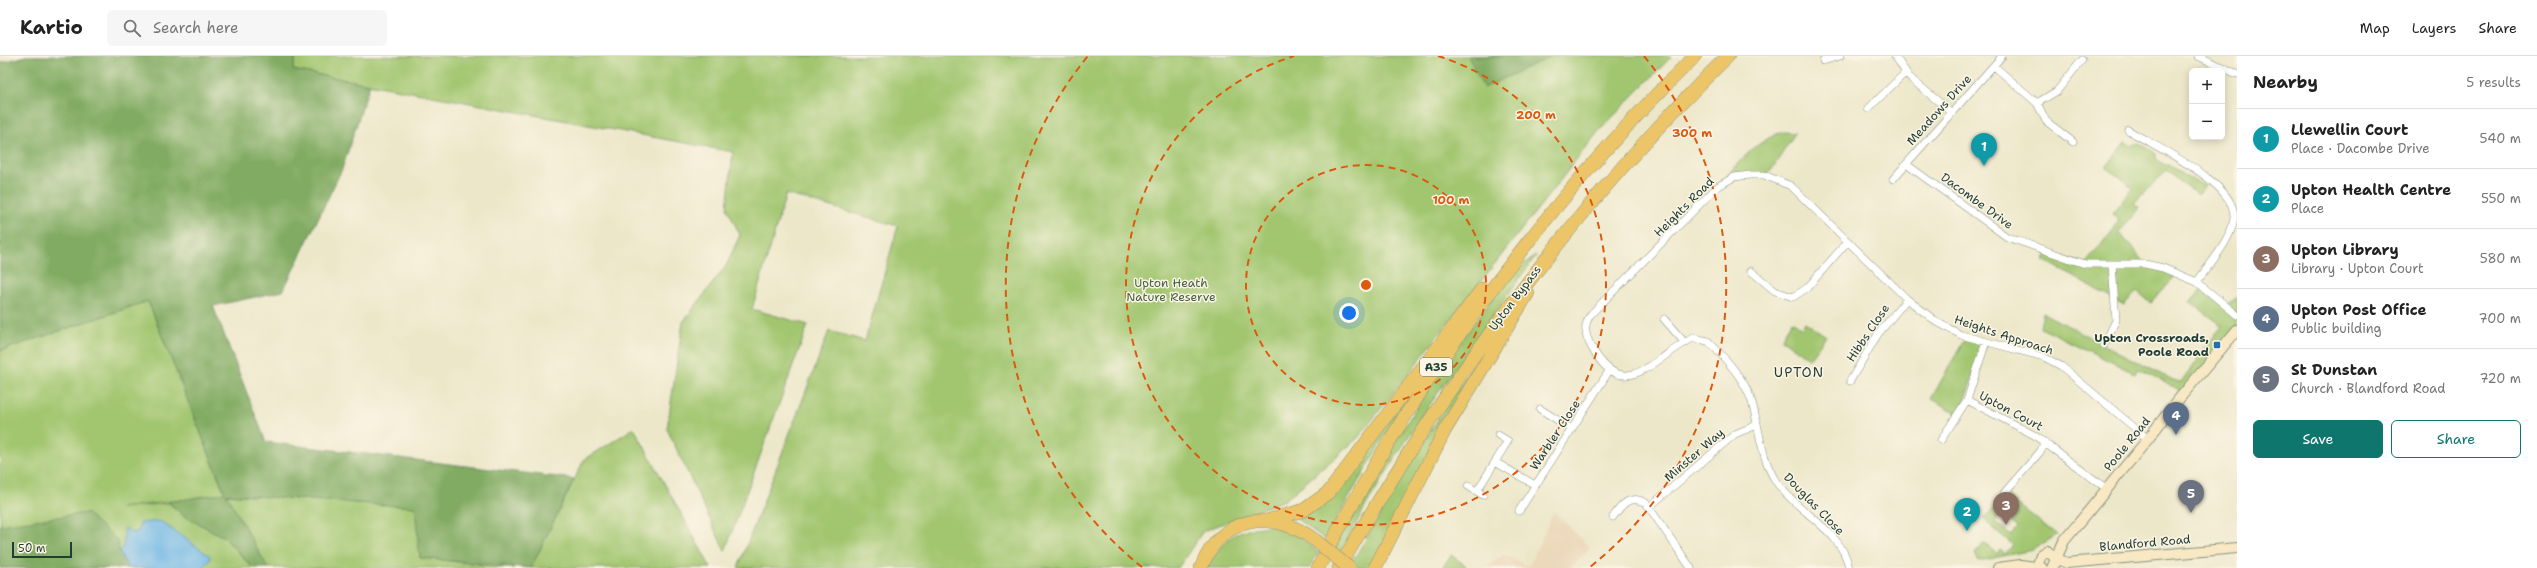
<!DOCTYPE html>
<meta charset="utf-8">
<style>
body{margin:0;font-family:"Shantell Sans",sans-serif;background:#f6f6f6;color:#222}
.controls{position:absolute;right:12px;top:12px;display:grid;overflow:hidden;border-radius:6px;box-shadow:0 2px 10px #0003}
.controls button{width:36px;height:36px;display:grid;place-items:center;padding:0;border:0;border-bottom:1px solid #e0e0e0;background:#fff;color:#222;font:20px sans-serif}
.scale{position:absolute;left:12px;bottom:10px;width:60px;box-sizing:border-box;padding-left:4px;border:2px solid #1f3d34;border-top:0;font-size:11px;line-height:14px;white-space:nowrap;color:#1f3d34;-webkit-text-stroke:3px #fcf5e5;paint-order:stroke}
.you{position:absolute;left:1349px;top:257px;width:14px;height:14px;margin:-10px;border:3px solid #fff;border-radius:50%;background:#1a73e8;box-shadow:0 0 0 6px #1a73e833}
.badge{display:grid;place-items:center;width:26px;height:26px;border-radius:50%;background:#0f766e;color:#fff;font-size:13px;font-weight:700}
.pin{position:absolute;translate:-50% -33px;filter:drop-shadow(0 1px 2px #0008)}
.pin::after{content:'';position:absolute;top:21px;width:14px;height:12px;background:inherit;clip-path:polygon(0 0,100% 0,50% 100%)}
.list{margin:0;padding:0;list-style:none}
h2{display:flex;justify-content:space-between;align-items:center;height:52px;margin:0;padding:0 16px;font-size:17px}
h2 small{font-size:13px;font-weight:400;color:#767676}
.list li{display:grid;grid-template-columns:26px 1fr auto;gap:12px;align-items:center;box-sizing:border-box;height:60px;padding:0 16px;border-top:1px solid #e0e0e0}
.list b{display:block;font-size:15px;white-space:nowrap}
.list p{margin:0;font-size:13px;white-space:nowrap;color:#767676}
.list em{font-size:13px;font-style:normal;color:#767676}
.actions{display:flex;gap:8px;padding:12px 16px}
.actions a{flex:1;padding:9px 0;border:1px solid #0f766e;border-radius:6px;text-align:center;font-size:14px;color:#0f766e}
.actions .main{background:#0f766e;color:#fff}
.icon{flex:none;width:22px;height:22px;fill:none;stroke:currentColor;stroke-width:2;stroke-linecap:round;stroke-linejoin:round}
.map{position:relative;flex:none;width:2237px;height:512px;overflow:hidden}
header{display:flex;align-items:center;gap:24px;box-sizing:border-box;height:56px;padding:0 20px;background:#fff;border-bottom:1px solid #e0e0e0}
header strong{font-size:19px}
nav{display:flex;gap:22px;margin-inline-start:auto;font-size:14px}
.search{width:280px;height:36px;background:#f6f6f6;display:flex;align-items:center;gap:10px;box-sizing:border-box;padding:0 14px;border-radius:6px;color:#767676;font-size:15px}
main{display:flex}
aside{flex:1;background:#fff}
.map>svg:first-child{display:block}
.built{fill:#ecd8ba}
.green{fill:#a2c670;stroke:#608252;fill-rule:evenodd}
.forest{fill:#81ab62;stroke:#50744b}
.water{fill:#70b7e7;stroke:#487a8e}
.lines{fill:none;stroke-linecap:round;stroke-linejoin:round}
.street-casing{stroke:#86927f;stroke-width:8}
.secondary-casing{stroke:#86927f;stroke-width:12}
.highway-casing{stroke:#86927f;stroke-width:14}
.street{stroke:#fff;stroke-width:7}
.secondary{stroke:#f8e8c3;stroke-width:10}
.highway{stroke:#edc569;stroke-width:13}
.highway-bridge-casing{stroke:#86927f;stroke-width:14;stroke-linecap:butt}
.highway-bridge{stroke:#edc569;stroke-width:13}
.ring{fill:none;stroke:#de580e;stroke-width:2;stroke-dasharray:7 5}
.poi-dot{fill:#1f6fb2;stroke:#fcf5e5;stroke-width:1.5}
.labels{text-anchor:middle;stroke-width:3;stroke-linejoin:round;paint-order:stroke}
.shield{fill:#fcf5e5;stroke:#617469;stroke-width:1}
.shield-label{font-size:11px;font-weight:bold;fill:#1f3d34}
.street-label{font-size:12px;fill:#1f3d34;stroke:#fcf5e5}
.park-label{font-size:12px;fill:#405f43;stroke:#fcf5e5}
.poi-label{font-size:12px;font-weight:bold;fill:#1f3d34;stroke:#fcf5e5;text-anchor:end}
.quarter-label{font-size:14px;letter-spacing:1px;fill:#1f3d34;stroke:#fcf5e5}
.centre{fill:#de580e;stroke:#fcf5e5;stroke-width:2}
.ring-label{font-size:12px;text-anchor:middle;font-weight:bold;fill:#de580e;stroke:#fcf5e5;stroke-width:3;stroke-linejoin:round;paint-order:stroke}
</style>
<header>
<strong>Kartio</strong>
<div class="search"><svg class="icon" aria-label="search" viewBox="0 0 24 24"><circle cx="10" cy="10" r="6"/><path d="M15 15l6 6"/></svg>Search here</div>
<nav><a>Map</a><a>Layers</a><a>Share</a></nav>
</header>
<main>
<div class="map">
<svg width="2237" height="512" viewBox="0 0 2237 512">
<rect width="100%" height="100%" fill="#fcf5e5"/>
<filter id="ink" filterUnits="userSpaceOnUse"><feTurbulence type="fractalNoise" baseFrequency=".025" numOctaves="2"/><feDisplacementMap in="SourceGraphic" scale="8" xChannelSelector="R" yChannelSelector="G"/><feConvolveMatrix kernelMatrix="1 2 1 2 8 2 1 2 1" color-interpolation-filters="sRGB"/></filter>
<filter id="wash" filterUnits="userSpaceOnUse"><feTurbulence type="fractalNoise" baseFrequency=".012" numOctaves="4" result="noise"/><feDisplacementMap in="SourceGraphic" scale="16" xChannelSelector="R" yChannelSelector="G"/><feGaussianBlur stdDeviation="0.9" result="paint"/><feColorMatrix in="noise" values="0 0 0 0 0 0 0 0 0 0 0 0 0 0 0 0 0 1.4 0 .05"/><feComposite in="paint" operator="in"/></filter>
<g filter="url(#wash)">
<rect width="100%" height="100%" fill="#ede7ca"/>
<!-- built -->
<path class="built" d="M1554,455L1590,492L1570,512H1485L1504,499L1529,510Z"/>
<!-- green -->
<path class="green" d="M296,0H1672L1598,76L1358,382L1285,444L1203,475L1178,512H738L829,275L865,285L898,170L786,138L752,253L808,269L725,495L667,373L683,266L726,210L740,179L727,152L733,96L293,14Z
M1782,76L1795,77L1767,121L1750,119L1720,129C1736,107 1757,85 1782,76Z
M2126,86L2131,90L2139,87L2156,98V104L2164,109H2168L2202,129H2206L2197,139L2166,114L2134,147L2140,151L2119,176L2145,208L2177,217L2151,247L2137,235L2124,249L2044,204L2049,197L2085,208L2111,178L2118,164L2112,158L2133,132L2106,111Z
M1536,199L1421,361L1369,444L1340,496L1334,491C1377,413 1424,335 1477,263C1495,240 1511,216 1536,199Z
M2204,230L2226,250L2237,240V274L2183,338L2164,325L2138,313L2136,318L2040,271L2043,257L2172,324L2181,326L2222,269L2190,246Z
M148,245L225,438L415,451L420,502L514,512H268L225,438L121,452L169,447L184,460L224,481L253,512H0V295Z
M1792,265L1802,272L1805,266L1826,280L1809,303L1781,283Z
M1496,275L1372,512H1358L1352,506L1443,354Z
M1966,281L1986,286L1959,358L1931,343Z
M1426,317L1390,371L1325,483L1298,464L1299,461L1315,455L1323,448Z
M634,372L711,512H531L584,404Z
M2006,439L2057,479L2032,494L1979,505L1975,498L1984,487L1997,498L2000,494L2005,498L2013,489L1983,463ZM2002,458L2018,472L2011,479L1995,466Z
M1273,470L1298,479L1318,496L1310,512H1206C1226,481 1234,472 1273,470Z
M1451,499L1466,510L1465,512H1442Z"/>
<!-- forest -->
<path class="forest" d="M26,0H296L293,14L370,28L342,113L283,235L213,250L266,386L574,423L531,512L420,502L415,451L226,438L268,512H253L224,481L184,460L168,446L225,437L148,245L0,295V7Z
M1468,0H1551L1484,32Z
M87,457L118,485L119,496L128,512H0V469Z"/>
<!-- water -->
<path class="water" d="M160,465L210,500V504L202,512H128L119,496C126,490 123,480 125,472L133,477L139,475L140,467Z"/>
</g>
<g filter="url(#ink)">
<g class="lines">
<defs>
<path id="street" d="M1895,0L1909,21L1952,57
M2198,0L2237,18
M1823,5L1840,0
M1994,10L2037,47L2057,35L2082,4
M2037,47L2046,65L2073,86
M1868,53L1906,16
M2128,74C2155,91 2234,125 2234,160C2233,183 2210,207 2197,226
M1906,108L2007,181L2085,208H2145L2163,212L2197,226L2237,259
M1893,123L2002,0
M1751,215L1775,235L1793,241L1807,232L1847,186
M1664,263L1685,287
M2104,289L2116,264L2112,209
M1850,325L1878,278L1907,243
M1967,344L2034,379L2107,433
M1540,353L1572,373
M1941,384L1967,344L1986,286
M1495,406L1508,385L1498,379
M1468,430L1483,439
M1477,435L1495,406L1535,429
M2004,437L2040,396L2045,386
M1649,451L1735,378L1757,369
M1519,455L1609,315
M1613,461C1622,448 1630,438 1646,447L1691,512
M1849,512C1843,475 1797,456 1777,427C1760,402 1760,372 1751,343C1743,321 1724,301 1708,285L1693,282C1653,302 1623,350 1591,290C1585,279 1583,269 1591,258L1717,131L1734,121L1750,119H1764L1791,130L1907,243L1937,266L1961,279L2044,301L2061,310L2148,383"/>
<path id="secondary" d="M1998,512L2021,509L2042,512
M2037,512L2041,499L2047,495L2057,503L2067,507L2237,492
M2052,512L2064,485L2148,383L2173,350L2237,274"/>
<path id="highway" d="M1270,464L1304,454L1329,436L1482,233
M1201,512C1221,459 1272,452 1315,484
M1318,512C1416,323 1543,149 1695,0
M1339,512C1446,325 1573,151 1728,0
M1375,512L1445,374L1528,237"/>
</defs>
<!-- street casing -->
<use href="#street" class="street-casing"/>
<!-- secondary casing -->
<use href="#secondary" class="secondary-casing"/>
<!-- highway casing -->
<use href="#highway" class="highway-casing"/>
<!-- street -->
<use href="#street" class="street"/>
<!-- secondary -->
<use href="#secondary" class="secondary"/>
<!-- highway -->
<use href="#highway" class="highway"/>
<defs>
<path id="highway-bridge" d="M1315,484L1349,512"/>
</defs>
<!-- highway-bridge casing -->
<use href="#highway-bridge" class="highway-bridge-casing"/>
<!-- highway-bridge -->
<use href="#highway-bridge" class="highway-bridge"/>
</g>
</g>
<!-- distance rings -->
<g class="ring">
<circle cx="1366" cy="229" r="120"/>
<path d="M1438 0A240 240 0 1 1 1294 0"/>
<path d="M1142 511A360 360 0 0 1 1088 0M1644 0A360 360 0 0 1 1590 511"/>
</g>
<!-- markers -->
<rect class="poi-dot" x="2213" y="285" width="8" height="8" rx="2"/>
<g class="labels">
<!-- shield labels -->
<rect class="shield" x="1420" y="302" width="32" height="18" rx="3"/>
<g class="shield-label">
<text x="1436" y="315">A35</text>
</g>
<!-- street labels -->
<g class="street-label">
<text transform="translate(1939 54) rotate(-48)" y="4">Meadows Drive</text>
<text transform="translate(1977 145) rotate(36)" y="4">Dacombe Drive</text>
<text transform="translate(1684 151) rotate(-45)" y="4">Heights Road</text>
<text transform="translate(1515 242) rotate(-53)" y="4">Upton Bypass</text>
<text transform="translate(1868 277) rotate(-56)" y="4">Hibbs Close</text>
<text transform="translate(2004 279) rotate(18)" y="4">Heights Approach</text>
<text transform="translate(2011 355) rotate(28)" y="4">Upton Court</text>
<text transform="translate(1555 379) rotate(-57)" y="4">Warbler Close</text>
<text transform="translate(2127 388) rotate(-51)" y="4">Poole Road</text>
<text transform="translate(1694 399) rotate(-41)" y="4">Minster Way</text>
<text transform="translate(1814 448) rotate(46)" y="4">Douglas Close</text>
<text transform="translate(2145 487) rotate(-5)" y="4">Blandford Road</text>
</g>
<!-- park labels -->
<g class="park-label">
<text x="1171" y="231">Upton Heath<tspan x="1171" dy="14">Nature Reserve</tspan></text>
</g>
<!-- poi labels -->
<g class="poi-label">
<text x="2209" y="286">Upton Crossroads,<tspan x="2209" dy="14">Poole Road</tspan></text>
</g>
<!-- quarter labels -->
<g class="quarter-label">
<text x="1799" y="321">UPTON</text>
</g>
</g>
<circle cx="1366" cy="229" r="6" class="centre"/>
<g class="ring-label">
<text x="1536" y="63">200 m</text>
<text x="1692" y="81">300 m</text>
<text x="1451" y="148">100 m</text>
</g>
</svg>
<div class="controls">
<button>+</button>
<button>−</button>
</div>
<div class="scale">50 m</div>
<div class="you"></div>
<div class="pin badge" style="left:1984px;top:110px;background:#0f9aa8">1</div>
<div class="pin badge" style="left:1967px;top:475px;background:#0f9aa8">2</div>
<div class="pin badge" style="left:2006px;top:469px;background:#8d6e63">3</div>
<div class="pin badge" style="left:2176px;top:379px;background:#5c6f8a">4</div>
<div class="pin badge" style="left:2191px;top:457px;background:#6b7280">5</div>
</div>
<aside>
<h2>Nearby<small>5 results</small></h2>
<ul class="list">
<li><span class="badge" style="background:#0f9aa8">1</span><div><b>Llewellin Court</b><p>Place · Dacombe Drive</p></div><em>540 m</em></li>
<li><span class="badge" style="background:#0f9aa8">2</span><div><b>Upton Health Centre</b><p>Place</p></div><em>550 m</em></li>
<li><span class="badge" style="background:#8d6e63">3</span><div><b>Upton Library</b><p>Library · Upton Court</p></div><em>580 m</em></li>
<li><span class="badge" style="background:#5c6f8a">4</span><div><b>Upton Post Office</b><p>Public building</p></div><em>700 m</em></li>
<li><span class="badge" style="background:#6b7280">5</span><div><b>St Dunstan</b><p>Church · Blandford Road</p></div><em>720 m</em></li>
</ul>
<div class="actions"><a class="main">Save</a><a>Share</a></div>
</aside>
</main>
